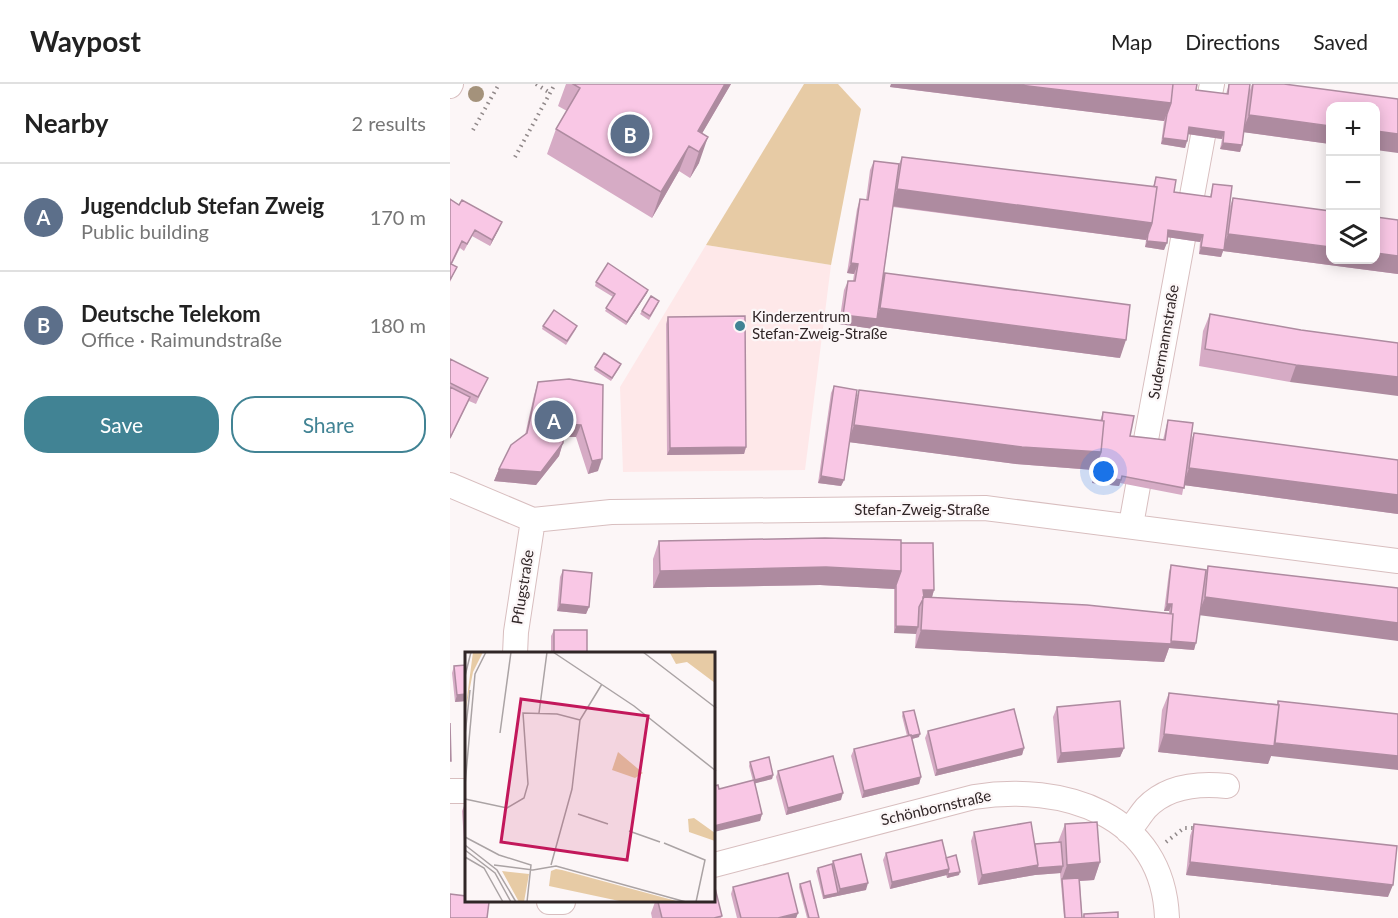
<!DOCTYPE html>
<meta charset="utf-8">
<style>
body{margin:0;font-family:Lato,sans-serif;background:#f2f2f2;color:#222}
.controls{position:absolute;right:18px;top:18px;display:grid;overflow:hidden;border-radius:12px;box-shadow:0 3px 15px #0003}
.controls button{width:54px;height:54px;display:grid;place-items:center;padding:0;border:0;border-bottom:2px solid #e0e0e0;background:#fff;color:#222;font:30px sans-serif}
.you{position:absolute;left:654px;top:388px;width:21px;height:21px;margin:-15px;border:4px solid #fff;border-radius:50%;background:#1a73e8;box-shadow:0 0 0 9px #1a73e833}
.badge{display:grid;place-items:center;width:39px;height:39px;border-radius:50%;background:#418394;color:#fff;font-size:20px;font-weight:700}
.pin{position:absolute;translate:-50% -50%;border:3px solid #fff;box-shadow:0 2px 6px #0006}
.list{margin:0;padding:0;list-style:none}
h2{display:flex;justify-content:space-between;align-items:center;height:78px;margin:0;padding:0 24px;font-size:26px}
h2 small{font-size:20px;font-weight:400;color:#767676}
.list li{display:grid;grid-template-columns:39px 1fr auto;gap:18px;align-items:center;box-sizing:border-box;height:108px;padding:0 24px;border-top:2px solid #e0e0e0}
.list b{display:block;font-size:22px;white-space:nowrap}
.list p{margin:0;font-size:20px;white-space:nowrap;color:#767676}
.list em{font-size:20px;font-style:normal;color:#767676}
.actions{display:flex;gap:12px;padding:18px 24px}
.actions a{flex:1;padding:14px 0;border:2px solid #418394;border-radius:24px;text-align:center;font-size:21px;color:#418394}
.actions .main{background:#418394;color:#fff}
.icon{flex:none;width:33px;height:33px;fill:none;stroke:currentColor;stroke-width:2;stroke-linecap:round;stroke-linejoin:round}
.map{position:relative;flex:none;width:948px;height:834px;overflow:hidden}
header{display:flex;align-items:center;gap:36px;box-sizing:border-box;height:84px;padding:0 30px;background:#fff;border-bottom:2px solid #e0e0e0}
header strong{font-size:28px}
nav{display:flex;gap:33px;margin-inline-start:auto;font-size:21px}
main{display:flex}
aside{flex:1;background:#fff}
.map>svg:first-child{display:block}
.built{fill:#fee8e9}
.green{fill:#e7cba5}
.lines{fill:none;stroke-linecap:round;stroke-linejoin:round}
.minor-casing{stroke:#d8bebf;stroke-width:26}
.path{stroke:#908889;stroke-width:4;stroke-dasharray:1.5 4.5;stroke-linecap:butt}
.minor{stroke:#fff;stroke-width:24}
.tree{fill:#a4927b}
.wall{fill:#d6abc5}
.shaded-wall{fill:#ae8ba0}
.building{fill:#f9c7e5;stroke:#ae8ba0;stroke-width:1.5}
.poi-dot{fill:#418394;stroke:#fcf6f7;stroke-width:2}
.labels{text-anchor:middle;stroke-width:4.5;stroke-linejoin:round;paint-order:stroke}
.poi-label{font-size:15px;fill:#302627;stroke:#fcf6f7;text-anchor:start}
.street-label{font-size:15px;fill:#302627;stroke:#fcf6f7}
.inset-road{fill:none;stroke:#aaa3a4;stroke-width:1.5}
.view{fill:#c2185b;fill-opacity:0.15;stroke:#c2185b;stroke-width:3}
.inset-edge{fill:none;stroke:#302627;stroke-width:3}
</style>
<header>
<strong>Waypost</strong>
<nav><a>Map</a><a>Directions</a><a>Saved</a></nav>
</header>
<main>
<aside>
<h2>Nearby<small>2 results</small></h2>
<ul class="list">
<li><span class="badge" style="background:#5c6f8a">A</span><div><b>Jugendclub Stefan Zweig</b><p>Public building</p></div><em>170 m</em></li>
<li><span class="badge" style="background:#5c6f8a">B</span><div><b>Deutsche Telekom</b><p>Office · Raimundstraße</p></div><em>180 m</em></li>
</ul>
<div class="actions"><a class="main">Save</a><a>Share</a></div>
</aside>
<div class="map">
<svg width="948" height="834" viewBox="0 0 948 834">
<rect width="100%" height="100%" fill="#fcf6f7"/>
<!-- built -->
<path class="built" d="M256,161L381,181L355,386L173,388L170,303Z"/>
<!-- green -->
<path class="green" d="M354,0H388L411,25L381,181L256,161Z"/>
<g class="lines">
<defs>
<path id="minor" d="M0,2L1,0
M759,15L762,0
M741,117L753,52
M695,361L733,155
M0,401L83,436L161,428L535,424L948,477
M681,441L688,402
M65,570L66,548L83,436
M0,707H16
M678,747C685,740 690,731 696,724C717,702 749,699 777,702
M264,781L524,713C612,699 713,729 717,834
M99,818H113"/>
</defs>
<!-- minor casing -->
<use href="#minor" class="minor-casing"/>
<!-- path -->
<path class="path" d="M86,0L100,9
M23,46L49,0
M65,73L105,0
M716,758L734,744H746"/>
<!-- minor -->
<use href="#minor" class="minor"/>
</g>
<!-- trees -->
<circle class="tree" cx="26" cy="10" r="8"/>
<!-- wall -->
<path class="wall" d="M116,0H281L252,49L249,79L240,94L229,87L202,134L97,70L106,45L117,27L108,22Z
M441,0H747L746,6L776,10L779,0H800V6L802,0H834L880,22V60L794,48L792,61L790,68L770,65L772,55L738,50L737,57L735,64L711,60L714,37L440,3Z
M452,73L703,103L706,93L724,108L760,113L763,100L779,125L783,114L948,136V190L773,167L771,173L749,170L750,158L717,153L714,166L695,163L696,156L443,123L433,195L435,189L670,274L425,242L424,245L389,240L394,206L398,197H403L404,190L397,189L407,125L410,115L416,116L420,86L424,77L449,80Z
M0,115L49,145L40,162L22,152L14,167L10,164L2,180L7,183L0,198Z
M146,198L198,206L197,209L176,241L155,227L163,213L145,202Z
M208,220L199,236L190,230L192,227Z
M760,230L851,246L948,259L840,298L749,282L753,247Z
M218,233L296,363L294,370L217,371L216,240Z
M93,242L126,245L116,261L92,245Z
M0,275L38,294L26,320L19,317L0,355Z
M145,283H170L161,297L144,286Z
M119,295L148,387L138,390L126,353H114L109,372L86,401L44,397L49,385L75,351L84,311L88,298Z
M384,302L405,317L409,306L650,337L653,328L680,352L713,356L716,343L718,336L740,359L744,349L948,376V430L734,401L732,411L670,399L669,402L642,399L644,386L566,380L399,358L394,396L391,402L368,399L381,309Z
M209,457L451,459L484,506L482,513L719,529V527H714L719,488L721,481L755,491L758,482L948,504L750,531L744,566L719,564L714,578L465,564L466,549H444V505L370,501L203,504V475Z
M113,486L139,523L136,530L107,527L110,493Z
M104,546L137,570H101V552Z
M16,581V617L5,618L2,589L4,582Z
M719,609L827,620L828,617L821,672L818,680L708,668L712,626Z
M607,623L674,664L670,673L607,679L603,633Z
M453,628L469,653L462,655L471,693L469,700L412,714L401,672L404,665L457,652L452,632Z
M16,645V689H14V652Z
M478,647L574,664L572,671L485,692L475,654Z
M300,678L323,691L322,695L305,699L312,730L310,737L269,705L303,697L299,682Z
M328,687L391,716L336,731L326,693Z
M16,717V773H15L12,727Z
M615,740L650,778L644,796L630,797L632,834L634,830L668,834H614L610,789L585,791L528,801L521,757L524,748L585,760L608,758Z
M744,740L938,813L736,791L740,752Z
M436,769L496,774L509,791L497,794L496,791L440,805L433,776Z
M383,777L416,806L373,815L366,787L368,784L382,780Z
M350,800L369,834H357L349,803Z
M283,803L348,829L346,834H287L281,810Z
M205,818H264L272,832L271,834H202L201,829Z"/>
<!-- shaded-wall -->
<path class="shaded-wall" d="M275,0H281L243,65L248,47Z
M441,0H561L721,19L714,37L440,3Z
M799,31L880,42V60L792,48Z
M739,43L774,48L772,55L737,50Z
M926,47L948,50V69L926,66Z
M258,53L249,79L240,94L249,68Z
M713,54L737,57L735,64L711,60Z
M773,59L792,61L790,68L770,65Z
M239,62L229,87L202,134L211,108Z
M447,105L702,139L696,156L441,122Z
M52,138L49,145L40,162L42,156Z
M718,146L753,151L750,158L716,153Z
M778,150L880,163V176H926V169L948,172V190L773,167L771,173L749,170L751,163L772,166Z
M697,157L717,159L714,166L695,163Z
M401,179L408,180L404,190L397,189Z
M198,206L197,209L176,241L177,238Z
M430,224L676,256L670,274L425,242L424,245L389,240L393,231L426,235Z
M846,281L948,293V312L840,298Z
M114,340L131,341L126,353H109Z
M404,341L651,368L644,386L566,380L398,358Z
M113,359L109,372L86,401L44,397L49,385Z
M296,363L294,370L217,371L220,364Z
M152,375L148,387L138,390L142,377Z
M739,384L948,411V430L733,401Z
M371,392L394,396L391,402L368,399Z
M645,392L671,396L669,402L642,399Z
M376,483L451,487L445,505L370,501L203,504L210,487Z
M473,506H484L482,513H471Z
M755,513L948,539V557L748,531Z
M110,520L139,523L136,530L107,527Z
M717,520H722L719,527H714Z
M446,542L468,543L466,550L444,549Z
M471,546L718,557L746,559L744,566L719,564L714,578L465,564Z
M16,610V617L5,618L7,611Z
M470,650L469,653L458,656L459,652Z
M714,650L823,659L948,672V686L821,672L818,680L708,668Z
M574,664L572,671L485,692L487,686Z
M674,664L670,673L607,679L611,669Z
M323,691L322,695L303,700L305,696Z
M471,693L469,700L412,714L414,707Z
M393,709L391,716L336,731L338,724Z
M312,730L310,737L264,748V742Z
M650,778L644,796L613,798L612,795L617,781Z
M740,778L943,801L938,813L736,791Z
M588,781L613,782L611,789L585,791L528,801L532,791Z
M499,785L497,791L440,805L442,798Z
M510,788L509,791L497,794L498,790Z
M418,799L416,806L373,815L374,812L388,809L390,805Z
M348,829L346,834H328Z"/>
<!-- building -->
<path class="building" d="M123,0H275L248,47L258,53L249,68L239,62L211,108L106,45L130,4Z
M561,0H723L721,19Z
M723,0H747L746,6L778,10L779,0H800L792,61L773,59L774,48L739,43L737,57L713,54L717,30L721,19Z
M803,0H834L948,15V50L926,47V22H880V42L799,31Z
M452,73L707,103L702,139L447,105Z
M424,77L449,80L427,235L393,231L398,197H405L408,180L401,179L410,115L418,116Z
M706,93L726,96L724,108L761,113L763,100L782,102L774,166L751,163L753,151L718,146L717,159L697,157L698,150L702,139L707,103H704Z
M783,114L880,127V163L778,150Z
M0,115L9,121L12,116L52,138L42,156L25,146L17,160L12,157L1,180L7,183L0,196Z
M926,133L948,136V172L926,169Z
M158,179L198,206L177,238L156,224L165,210L146,198Z
M435,189L680,221L676,256L430,224Z
M201,212L209,217L200,232L192,227Z
M104,226L127,242L117,257L93,242Z
M760,230L851,246L948,259V293L846,281L755,265Z
M295,232L296,363L220,364L218,233Z
M154,269L171,280L162,294L145,283Z
M0,275L38,294L28,313L0,299Z
M119,295L153,301L152,375L142,377L131,341L114,340L113,359L91,388L49,385L61,361L77,349L88,298Z
M384,302L407,306L394,396L371,392Z
M0,303L20,313L0,354Z
M409,306L654,337L651,368L572,363L404,341Z
M653,328L684,332L680,352L698,354L715,356L718,336L743,339L734,404L672,392L671,396L645,392L646,380L651,368L654,337H652Z
M744,349L948,376V411L739,384Z
M375,454L451,456V487L376,483L210,487L209,457Z
M451,459H483L484,506H473L474,513L469,523L468,543L446,542V501L451,487Z
M721,481L756,486L746,559L721,557L723,530H721L722,520H717Z
M758,482L948,504V539L755,513Z
M113,486L142,489L139,523L110,520Z
M473,513L637,521L723,530L721,560L471,546Z
M104,546H137V570H104Z
M16,581V610L7,611L4,582Z
M719,609L829,621L824,662L714,650Z
M670,617L674,664L611,669L607,623Z
M828,617L948,630V672L825,659L829,621H828Z
M564,625L574,664L487,686L478,647Z
M464,626L470,650L461,652V651H459L453,628Z
M0,639L1,677H0Z
M461,651L471,693L414,707L404,665Z
M383,672L393,709L338,724L328,687Z
M319,673L323,691L305,696L300,678Z
M304,696L312,730L264,742V702L268,701L269,705Z
M581,738L588,781L532,791L524,748Z
M647,738L650,778L617,781L615,740Z
M744,740L947,762L943,801L740,778Z
M492,756L499,785L442,798L436,769Z
M611,758L613,782L587,784L588,781L585,760Z
M411,770L418,799L390,805L383,777Z
M506,771L510,788L498,790V788L499,785L496,774Z
M382,780L388,809L374,812L368,784Z
M338,789L348,829L328,834H291L283,803Z
M629,794L632,834H615L612,795Z
M360,797L369,834H359L350,800Z
M264,800L272,832L264,834H212L208,818H264Z
M0,810L16,812V818H39L37,834H0Z
M668,828V834H634V830Z"/>
<!-- markers -->
<circle class="poi-dot" cx="290" cy="242" r="6"/>
<g class="labels">
<!-- poi labels -->
<g class="poi-label">
<text x="302" y="238">Kinderzentrum<tspan x="302" dy="17">Stefan-Zweig-Straße</tspan></text>
</g>
<!-- street labels -->
<g class="street-label">
<text transform="translate(714 258) rotate(-80)" y="5">Sudermannstraße</text>
<text x="472" y="431">Stefan-Zweig-Straße</text>
<text transform="translate(73 503) rotate(-81)" y="5">Pflugstraße</text>
<text transform="translate(486 724) rotate(-13)" y="5">Schönbornstraße</text>
</g>
</g>
<!-- overview -->
<g transform="translate(15 568)">
<rect width="250" height="250" fill="#fcf6f7"/>
<path d="M8,0H18L8,20L0,61ZM250,0V31L222,10L211,12L205,1ZM153,100L178,121L170,126L147,118ZM229,166L250,181V189L224,180L223,167ZM91,217L97,218L215,250H159L84,234L86,219ZM37,219L64,222L59,250H54Z" fill="#e7cba5"/>
<path class="inset-road" d="M88,0L169,54L251,119M178,0L251,56M0,24L6,0M74,61L82,0M35,81L46,0M0,83L5,38M0,133L10,22L21,0M0,147L42,156L59,146L63,132L58,61L92,62L115,68M113,162L143,172M164,179L195,190M0,185L34,203L66,213L62,250M199,191L240,208L231,250M0,193L32,218L51,250M0,198L30,221L46,250M0,205L19,216L38,250M29,213L68,218L91,214L221,250M86,213L107,137L115,68L137,32"/>
<path class="view" d="M56,47L183,64L162,208L36,190Z"/>
<rect width="250" height="250" class="inset-edge"/>
</g>
</svg>
<div class="controls">
<button>+</button>
<button>−</button>
<button><svg class="icon" aria-label="layers" viewBox="0 0 24 24"><path d="M12 4l9 5-9 5-9-5zM3 14l9 5 9-5"/></svg></button>
</div>
<div class="you"></div>
<div class="pin badge" style="left:104px;top:336px;background:#5c6f8a">A</div>
<div class="pin badge" style="left:180px;top:50px;background:#5c6f8a">B</div>
</div>
</main>
